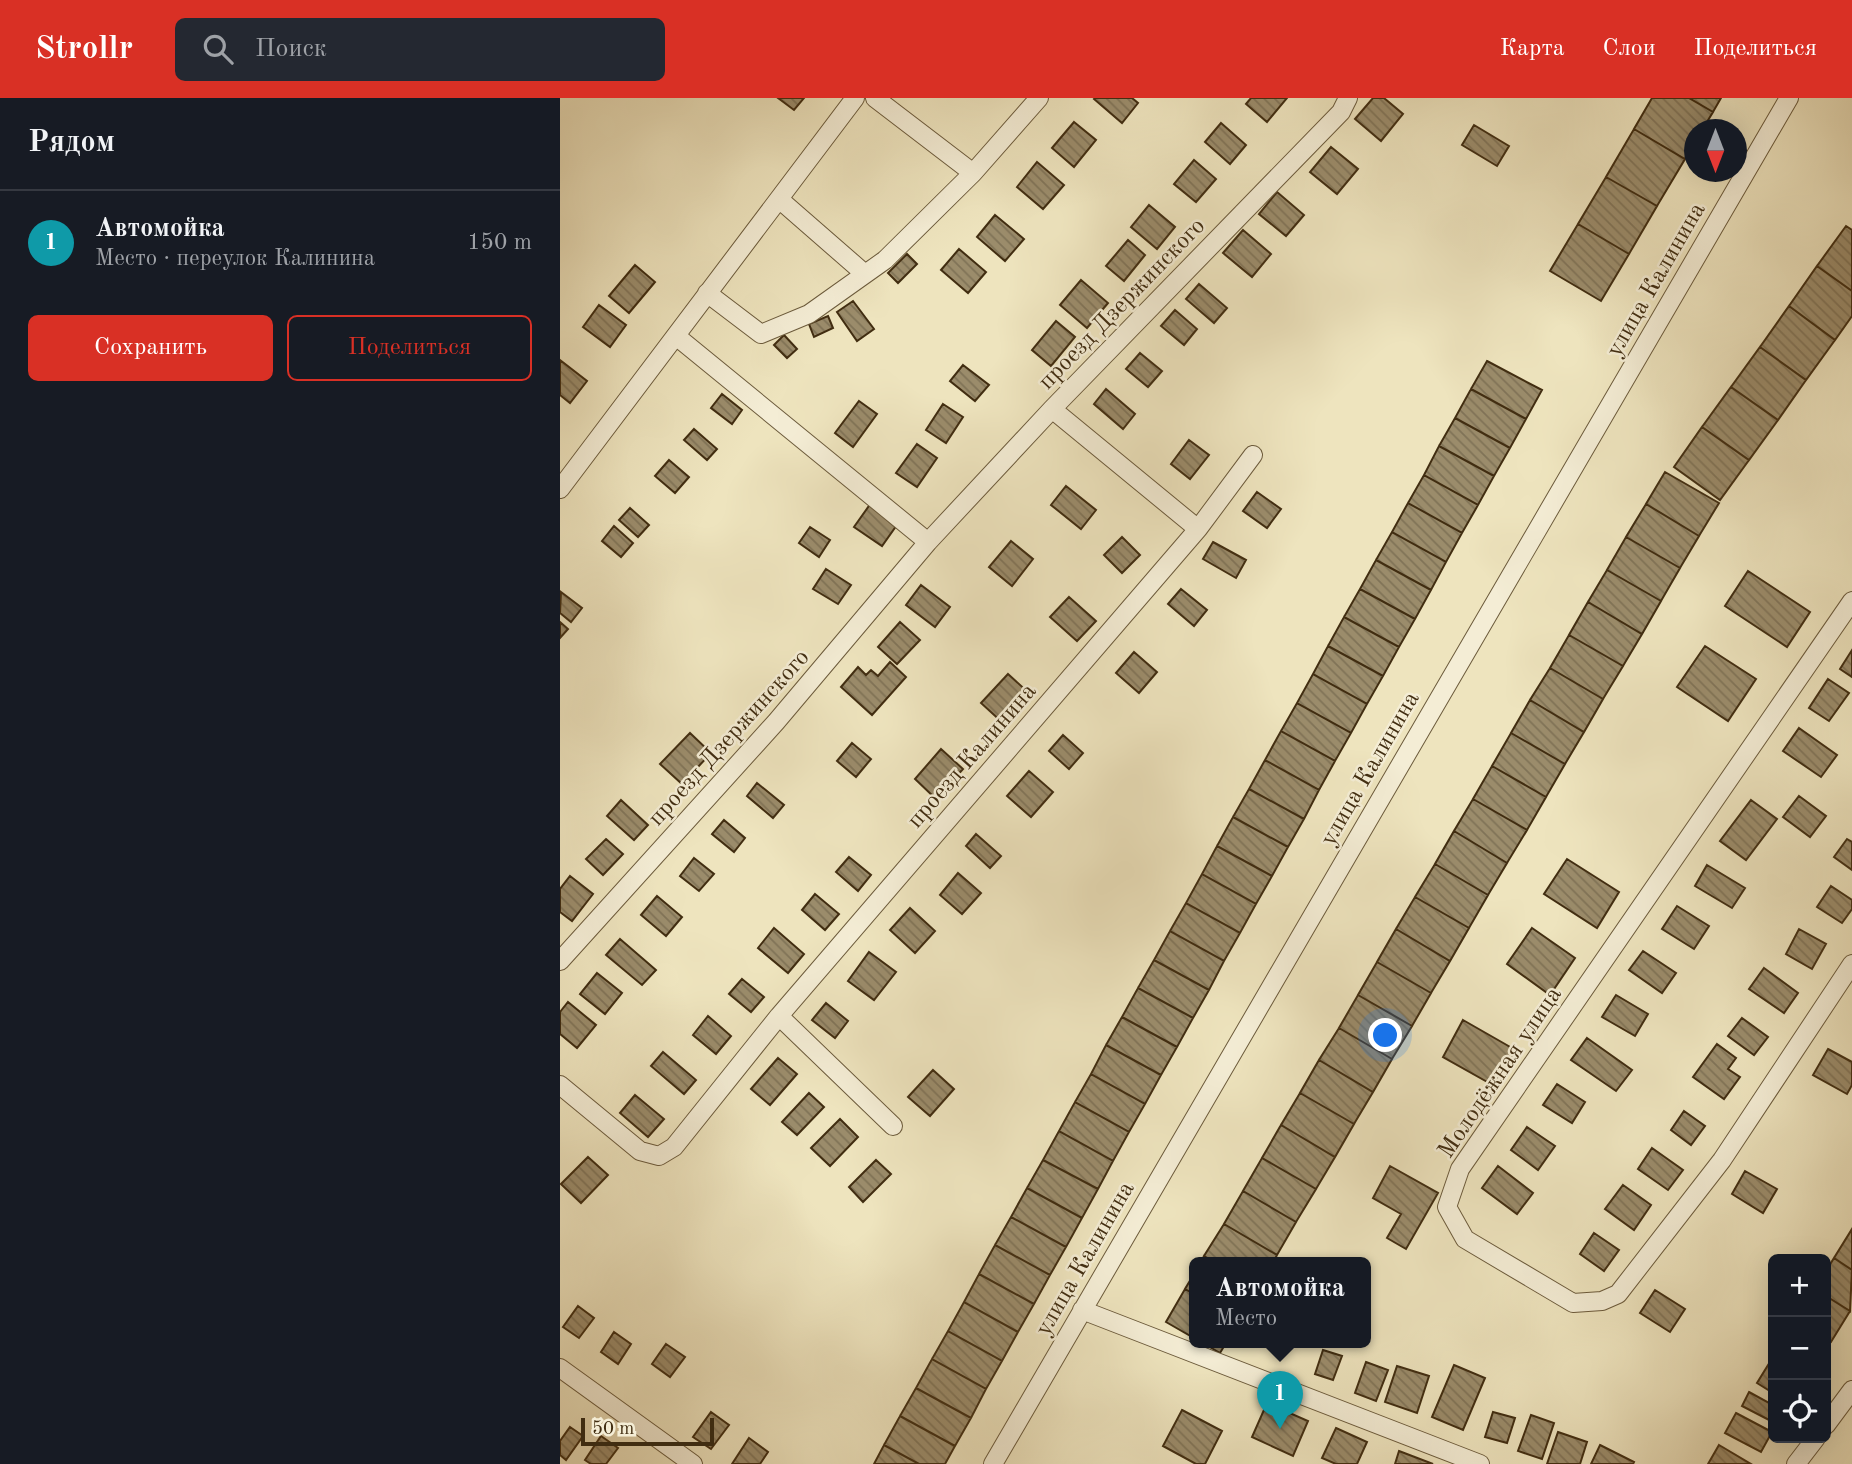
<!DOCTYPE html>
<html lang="ru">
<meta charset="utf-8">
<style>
body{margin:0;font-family:"Old Standard TT",serif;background:#242831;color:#f1f3f6}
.controls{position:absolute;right:21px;bottom:21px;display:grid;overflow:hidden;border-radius:10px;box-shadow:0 7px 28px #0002}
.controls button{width:63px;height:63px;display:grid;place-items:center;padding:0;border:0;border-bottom:2px solid #363941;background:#171b24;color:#f1f3f6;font:35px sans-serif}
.compass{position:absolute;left:1124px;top:21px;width:63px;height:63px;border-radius:50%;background:#171b24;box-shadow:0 7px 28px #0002;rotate:180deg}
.scale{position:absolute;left:21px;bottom:18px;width:133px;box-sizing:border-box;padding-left:7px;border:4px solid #412d11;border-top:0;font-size:19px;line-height:24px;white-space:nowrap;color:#412d11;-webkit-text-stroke:5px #f4edd5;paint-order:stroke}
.you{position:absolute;left:826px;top:938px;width:24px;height:24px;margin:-18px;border:5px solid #fff;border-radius:50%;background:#1a73e8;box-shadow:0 0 0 10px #1a73e833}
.badge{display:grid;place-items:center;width:46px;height:46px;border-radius:50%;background:#d93025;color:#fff;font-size:23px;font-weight:700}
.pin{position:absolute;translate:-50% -58px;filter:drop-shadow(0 2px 4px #0008)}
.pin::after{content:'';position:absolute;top:37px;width:24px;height:21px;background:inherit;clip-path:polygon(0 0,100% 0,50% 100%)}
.popup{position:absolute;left:629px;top:1159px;width:182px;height:91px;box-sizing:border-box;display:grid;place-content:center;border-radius:10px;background:#171b24;filter:drop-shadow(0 2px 5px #0005);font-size:23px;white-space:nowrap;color:#9ea1a6}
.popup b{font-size:26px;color:#f1f3f6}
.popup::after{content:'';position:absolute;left:50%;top:100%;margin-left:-14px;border:14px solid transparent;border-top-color:#171b24}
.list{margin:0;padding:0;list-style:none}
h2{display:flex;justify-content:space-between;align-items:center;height:91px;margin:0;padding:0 28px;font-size:30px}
h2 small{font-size:23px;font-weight:400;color:#9ea1a6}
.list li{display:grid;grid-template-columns:46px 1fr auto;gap:21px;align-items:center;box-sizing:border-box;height:105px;padding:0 28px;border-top:2px solid #363941}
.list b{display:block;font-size:26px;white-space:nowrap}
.list p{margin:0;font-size:23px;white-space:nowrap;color:#9ea1a6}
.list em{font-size:23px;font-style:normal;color:#9ea1a6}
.actions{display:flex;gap:14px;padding:21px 28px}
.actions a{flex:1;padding:16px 0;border:2px solid #d93025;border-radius:10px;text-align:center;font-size:24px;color:#d93025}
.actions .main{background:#d93025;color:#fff}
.icon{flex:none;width:38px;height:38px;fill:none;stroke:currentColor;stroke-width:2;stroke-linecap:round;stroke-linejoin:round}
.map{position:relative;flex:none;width:1292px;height:1366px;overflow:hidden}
header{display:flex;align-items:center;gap:42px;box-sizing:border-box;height:98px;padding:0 35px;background:#d93025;color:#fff}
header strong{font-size:33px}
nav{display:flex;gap:38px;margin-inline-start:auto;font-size:24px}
.search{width:490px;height:63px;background:#242831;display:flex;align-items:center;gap:18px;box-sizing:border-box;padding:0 24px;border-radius:10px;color:#9ea1a6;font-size:26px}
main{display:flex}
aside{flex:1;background:#171b24}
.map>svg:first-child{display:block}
.building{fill:url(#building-back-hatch);stroke:#412d11;stroke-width:2}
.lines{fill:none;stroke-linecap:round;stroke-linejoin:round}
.minor-casing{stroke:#6c5b3c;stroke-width:20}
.minor{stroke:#f4edd5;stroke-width:18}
.labels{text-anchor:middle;stroke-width:5;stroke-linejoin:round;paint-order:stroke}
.street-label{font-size:24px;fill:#412d11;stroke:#f4edd5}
</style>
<header>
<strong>Strollr</strong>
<div class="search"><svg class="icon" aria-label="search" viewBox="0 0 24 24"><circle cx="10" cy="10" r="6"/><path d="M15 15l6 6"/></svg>Поиск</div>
<nav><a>Карта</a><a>Слои</a><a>Поделиться</a></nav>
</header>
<main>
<aside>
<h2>Рядом<small></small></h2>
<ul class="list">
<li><span class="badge" style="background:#0f9aa8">1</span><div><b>Автомойка</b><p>Место · переулок Калинина</p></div><em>150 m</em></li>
</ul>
<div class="actions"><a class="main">Сохранить</a><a>Поделиться</a></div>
</aside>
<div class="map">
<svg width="1292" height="1366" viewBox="0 0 1292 1366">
<defs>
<pattern id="building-back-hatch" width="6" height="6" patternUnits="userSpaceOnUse" patternTransform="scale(1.75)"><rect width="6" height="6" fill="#9b8c6b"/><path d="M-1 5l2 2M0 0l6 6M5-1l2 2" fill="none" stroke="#807357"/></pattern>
</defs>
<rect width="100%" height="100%" fill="#eee4be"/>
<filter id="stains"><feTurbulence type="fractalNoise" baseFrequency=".00286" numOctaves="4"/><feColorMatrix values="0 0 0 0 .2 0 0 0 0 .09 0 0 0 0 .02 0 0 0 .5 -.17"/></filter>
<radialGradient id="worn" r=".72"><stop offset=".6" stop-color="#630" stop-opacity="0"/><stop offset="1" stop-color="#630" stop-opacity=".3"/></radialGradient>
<!-- building -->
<path class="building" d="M218,0H244L234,12Z
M535,0H572L578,5L562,25L534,1Z
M691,0H727L707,24L686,6Z
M813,0H824L843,16L821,43L795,21Z
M1092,0H1129L1153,14L1142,32H1134V45L1125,61L1074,31Z
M1129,0H1161L1153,14Z
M514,24L536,42L514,69L492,50Z
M661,25L686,47L670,66L645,44Z
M914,27L949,48L937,68L902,47Z
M1074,31L1125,61L1097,108L1046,79Z
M771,49L798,71L777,96L750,74Z
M634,62L656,81L636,104L614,86Z
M477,64L504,87L483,111L457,89Z
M1046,79L1097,108L1069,156L1018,126Z
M717,94L744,117L726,138L699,116Z
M589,107L615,129L597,151L571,129Z
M435,117L464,141L445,163L417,139Z
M1018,126L1069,156L1041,203L990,173Z
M1286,128L1292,132V193L1257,168Z
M683,132L711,156L692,179L663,155Z
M568,142L585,157L564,183L546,168Z
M399,151L426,174L408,195L381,172Z
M347,156L357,166L338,185L328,175Z
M75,167L95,184L69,215L49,198Z
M1257,168L1292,193V218L1275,242L1229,208Z
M521,182L548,205L527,230L500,207Z
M639,186L667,210L654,225L626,201Z
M293,203L314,231L297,243L277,214Z
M39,207L66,227L50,249L23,229Z
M1229,208L1275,242L1246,282L1200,249Z
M615,212L637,231L624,247L601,228Z
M268,218L273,230L254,239L249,226Z
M496,223L515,239L491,268L472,252Z
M224,237L237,251L227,260L214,247Z
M1200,249L1246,282L1218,322L1171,289Z
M580,255L602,273L588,289L566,271Z
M0,262L27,283L10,305L0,297Z
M927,263L982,292L966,321L911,291Z
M403,267L429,287L415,303L390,283Z
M1171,289L1218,322L1189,362L1142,329Z
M546,291L575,316L563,331L534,306Z
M911,291L966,321L950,350L895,320Z
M162,296L182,312L172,326L151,310Z
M299,303L317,316L293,349L275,335Z
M383,306L403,319L386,345L366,332Z
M895,320L950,350L934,378L879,348Z
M1142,329L1189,362L1160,402L1114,369Z
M134,331L157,351L147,362L124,342Z
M629,342L649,357L630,381L611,366Z
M357,346L377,360L357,389L336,375Z
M879,348L934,378L918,407L864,377Z
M109,362L129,379L115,395L95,378Z
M1105,374L1159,405L1139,438L1086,406Z
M864,377L918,407L902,435L848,405Z
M506,388L536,412L521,431L491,407Z
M697,394L721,411L707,430L683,413Z
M311,405L339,424L322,448L294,429Z
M848,405L902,435L886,464L832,434Z
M1086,406L1139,438L1120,470L1066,439Z
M70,410L89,427L78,439L59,422Z
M54,428L73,445L61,459L42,443Z
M250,429L270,442L259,459L239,445Z
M832,434L886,464L871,492L816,462Z
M562,439L580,457L562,475L544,457Z
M1066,439L1120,470L1101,503L1047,472Z
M451,443L473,461L452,488L429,469Z
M653,444L686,462L676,480L643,461Z
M816,462L871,492L855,521L800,491Z
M266,471L291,487L278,506L253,491Z
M1047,472L1101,503L1082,536L1028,504Z
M1188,473L1250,514L1227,549L1165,508Z
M361,487L390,509L375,529L346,507Z
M621,491L647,512L634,528L608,506Z
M800,491L855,521L839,549L784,519Z
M1,494L22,510L11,524L0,515Z
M509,499L536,523L517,543L490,519Z
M1028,504L1082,536L1063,568L1009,537Z
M784,519L839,549L823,578L768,548Z
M0,524L8,531L0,540Z
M340,524L360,542L337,566L318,549Z
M1009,537L1063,568L1043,601L990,570Z
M768,548L823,578L807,606L753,576Z
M1145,548L1196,581L1168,623L1117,589Z
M1292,552V579L1280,571Z
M574,554L597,574L579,595L556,575Z
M330,564L346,579L312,617L281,589L298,569L306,577L311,572L318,578Z
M990,570L1043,601L1024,634L970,602Z
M448,576L470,596L443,625L421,605Z
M753,576L807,606L791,635L737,605Z
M1268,581L1289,595L1269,623L1249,610Z
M970,602L1024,634L1005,666L951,635Z
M737,605L791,635L775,663L721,633Z
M1239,630L1277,657L1261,679L1223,653Z
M721,633L775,663L759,692L705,662Z
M130,635L151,655L122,686L100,666Z
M951,635L1005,666L986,699L932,668Z
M503,637L523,655L509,671L489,653Z
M292,645L311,661L296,679L277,663Z
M381,651L403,671L376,701L355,681Z
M705,662L759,692L744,721L689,691Z
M932,668L986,699L967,732L913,701Z
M469,673L493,694L471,719L447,698Z
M197,685L224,707L213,720L187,698Z
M689,691L744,721L728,749L673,719Z
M1239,698L1266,718L1250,739L1223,719Z
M913,701L967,732L947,765L894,733Z
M61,702L88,727L74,742L47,718Z
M1191,702L1217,721L1186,762L1160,743Z
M673,719L728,749L712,778L657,748Z
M164,722L185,740L174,754L152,736Z
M894,733L947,765L928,797L875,766Z
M416,736L441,758L430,770L406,748Z
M46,741L63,756L43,777L26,761Z
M1287,741L1292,744V772L1274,759Z
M657,748L712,778L696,806L642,776Z
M289,759L311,777L298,793L276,774Z
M134,760L154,776L139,793L120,778Z
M1007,761L1059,794L1037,830L984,796Z
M875,766L928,797L909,830L855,799Z
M1147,767L1185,790L1172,810L1135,788Z
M398,775L421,795L402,816L380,797Z
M642,776L696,806L680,835L626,805Z
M10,778L33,796L12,823L0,814V791Z
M1271,788L1292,802V811L1282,825L1257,809Z
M255,796L279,816L265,832L242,812Z
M97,798L122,819L106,838L81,817Z
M855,799L909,830L890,863L836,831Z
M626,805L680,835L664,863L610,833Z
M1117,808L1149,828L1134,851L1102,831Z
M350,810L375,833L355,855L330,832Z
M214,830L244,856L228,875L198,850Z
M972,830L1015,860L990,897L947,866Z
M836,831L890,863L871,895L817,864Z
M1239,831L1266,846L1252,871L1226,856Z
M610,833L664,863L649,892L594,862Z
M60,841L96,872L82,887L46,857Z
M1083,853L1116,875L1102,895L1069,872Z
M309,854L336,874L314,902L288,883Z
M594,862L649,892L633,920L578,890Z
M817,864L871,895L852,928L798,897Z
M1204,870L1238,895L1224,915L1189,891Z
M37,875L62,895L45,916L20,896Z
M182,881L204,899L191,914L169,896Z
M578,890L633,920L617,949L562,919Z
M798,897L852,928L832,961L779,930Z
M1056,897L1088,916L1075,938L1042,919Z
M8,904L36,927L17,950L0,936V914Z
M266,905L288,923L275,940L252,922Z
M148,918L171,938L156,956L133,937Z
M562,919L617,949L601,977L546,947Z
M1182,920L1208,939L1194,957L1168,938Z
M903,922L959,954L938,990L883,959Z
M779,930L832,961L813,994L759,962Z
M1027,940L1072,972L1056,993L1011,962Z
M1157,946L1176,960L1168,971L1180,979L1164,1001L1133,979Z
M546,947L601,977L585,1006L531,976Z
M1268,951L1292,964V987L1287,996L1253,977Z
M103,954L136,982L124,996L91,968Z
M218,960L237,976L210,1007L191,991Z
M759,962L813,994L794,1026L740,995Z
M373,972L394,991L370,1018L348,999Z
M531,976L585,1006L569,1034L515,1004Z
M997,986L1025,1004L1012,1025L983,1007Z
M249,995L264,1009L237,1037L222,1024Z
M740,995L794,1026L775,1059L721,1027Z
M75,997L104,1021L88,1039L60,1015Z
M515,1004L569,1034L553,1063L499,1033Z
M1124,1013L1145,1028L1131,1047L1111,1032Z
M280,1021L298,1039L270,1068L251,1050Z
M721,1027L775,1059L756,1091L702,1060Z
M967,1029L995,1048L978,1072L951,1052Z
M499,1033L553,1063L538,1091L483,1062Z
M1092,1050L1123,1072L1108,1092L1078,1071Z
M28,1059L48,1077L21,1105L1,1086Z
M702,1060L756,1091L736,1124L683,1093Z
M316,1062L331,1076L303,1104L289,1089Z
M483,1062L538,1091L522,1120L467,1090Z
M830,1068L878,1095L846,1151L827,1140L841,1116L813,1100Z
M938,1068L973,1095L957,1116L922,1090Z
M1185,1073L1217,1091L1203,1115L1172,1096Z
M1063,1087L1091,1107L1074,1132L1045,1111Z
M467,1090L522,1120L506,1149L451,1119Z
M683,1093L736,1124L717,1157L664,1126Z
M451,1119L506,1149L490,1177L435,1147Z
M664,1126L717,1157L713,1165H656L644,1158Z
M1292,1131V1172L1274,1160Z
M1034,1135L1059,1152L1044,1173L1020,1156Z
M435,1147L490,1177L474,1206L419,1176Z
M644,1158L656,1165H641Z
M1274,1160L1292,1172L1290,1213L1266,1198V1173Z
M419,1176L474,1206L458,1234L404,1204Z
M634,1176V1196L625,1191Z
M625,1191L634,1196V1240L606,1224Z
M1095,1192L1125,1211L1110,1234L1080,1215Z
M1266,1198L1290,1213L1271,1244L1266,1241Z
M404,1204L458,1234L442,1263L388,1233Z
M18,1208L34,1220L19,1240L3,1229Z
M388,1233L442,1263L426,1291L372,1261Z
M54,1234L71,1246L58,1266L41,1254Z
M643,1245H666L660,1255Z
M106,1246L125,1259L110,1279L92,1266Z
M763,1252L782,1258L773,1282L755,1276Z
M1213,1259V1295L1197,1285Z
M372,1261L426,1291L411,1320L356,1290Z
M806,1264L828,1272L816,1303L795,1295Z
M894,1267L925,1280L903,1332L872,1319Z
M837,1268L869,1278L857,1315L825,1304Z
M356,1290L411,1320L395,1348L340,1318Z
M1189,1294L1213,1307V1324L1182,1308Z
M707,1305L748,1323L733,1358L692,1339Z
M622,1312L662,1333L645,1366H636L603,1348Z
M151,1314L169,1327L151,1351L133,1339Z
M933,1314L955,1320L947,1345L925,1339Z
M1176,1315L1212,1334L1201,1354L1165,1335Z
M971,1317L994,1325L982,1361L958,1353Z
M340,1318L395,1348L385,1366H359L324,1347Z
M10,1329L23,1338L6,1362L0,1357V1343Z
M776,1330L807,1344L797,1366H776L762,1360Z
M998,1334L1027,1344L1020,1366H987Z
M41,1338L58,1350L46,1366H31L25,1362Z
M189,1340L208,1354L200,1366H172Z
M324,1347L359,1366H314Z
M1040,1347L1074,1364L1073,1366H1031Z
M1159,1347L1191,1366H1148Z
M839,1353L873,1366H835Z"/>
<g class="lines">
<defs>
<path id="minor" d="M315,0L413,75L479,0
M219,101L305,176
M147,195L201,236L249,216L325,162L413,75
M116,238L368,444
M0,391L295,0
M638,431L693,357
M1292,503L900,1071L887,1109L905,1141L1013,1205L1042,1203L1058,1196L1162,1062L1292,866
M0,863L216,624L368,444L492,311L781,14L788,0
M219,918L333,1028
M0,987L80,1053L99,1058L114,1049L219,918L638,431L492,311
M522,1212L920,1366
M0,1270L133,1366
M1266,1327L1292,1292
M433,1366L1229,0
M1236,1366L1256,1340"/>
</defs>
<!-- minor casing -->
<use href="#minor" class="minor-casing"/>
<!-- minor -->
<use href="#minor" class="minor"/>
</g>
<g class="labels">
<!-- street labels -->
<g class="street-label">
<text transform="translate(1095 181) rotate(-60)" y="8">улица Калинина</text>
<text transform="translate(561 205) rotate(-46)" y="8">проезд Дзержинского</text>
<text transform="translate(168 639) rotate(-48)" y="8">проезд Дзержинского</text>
<text transform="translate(411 657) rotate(-49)" y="8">проезд Калинина</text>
<text transform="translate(809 670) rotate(-60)" y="8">улица Калинина</text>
<text transform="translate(939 974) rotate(-56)" y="8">Молодёжная улица</text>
<text transform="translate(524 1160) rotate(-60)" y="8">улица Калинина</text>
</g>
</g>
<rect width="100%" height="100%" filter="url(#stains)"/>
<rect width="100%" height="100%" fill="url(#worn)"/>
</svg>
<div class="controls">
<button>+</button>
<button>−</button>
<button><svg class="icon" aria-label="locate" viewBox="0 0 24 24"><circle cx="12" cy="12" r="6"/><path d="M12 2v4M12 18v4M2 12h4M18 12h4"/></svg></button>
</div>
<svg class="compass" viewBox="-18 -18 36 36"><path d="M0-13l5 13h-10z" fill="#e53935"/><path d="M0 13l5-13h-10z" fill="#9ea1a6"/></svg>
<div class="scale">50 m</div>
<div class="you"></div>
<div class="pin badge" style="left:720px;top:1331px;background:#0f9aa8">1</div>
<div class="popup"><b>Автомойка</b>Место</div>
</div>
</main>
